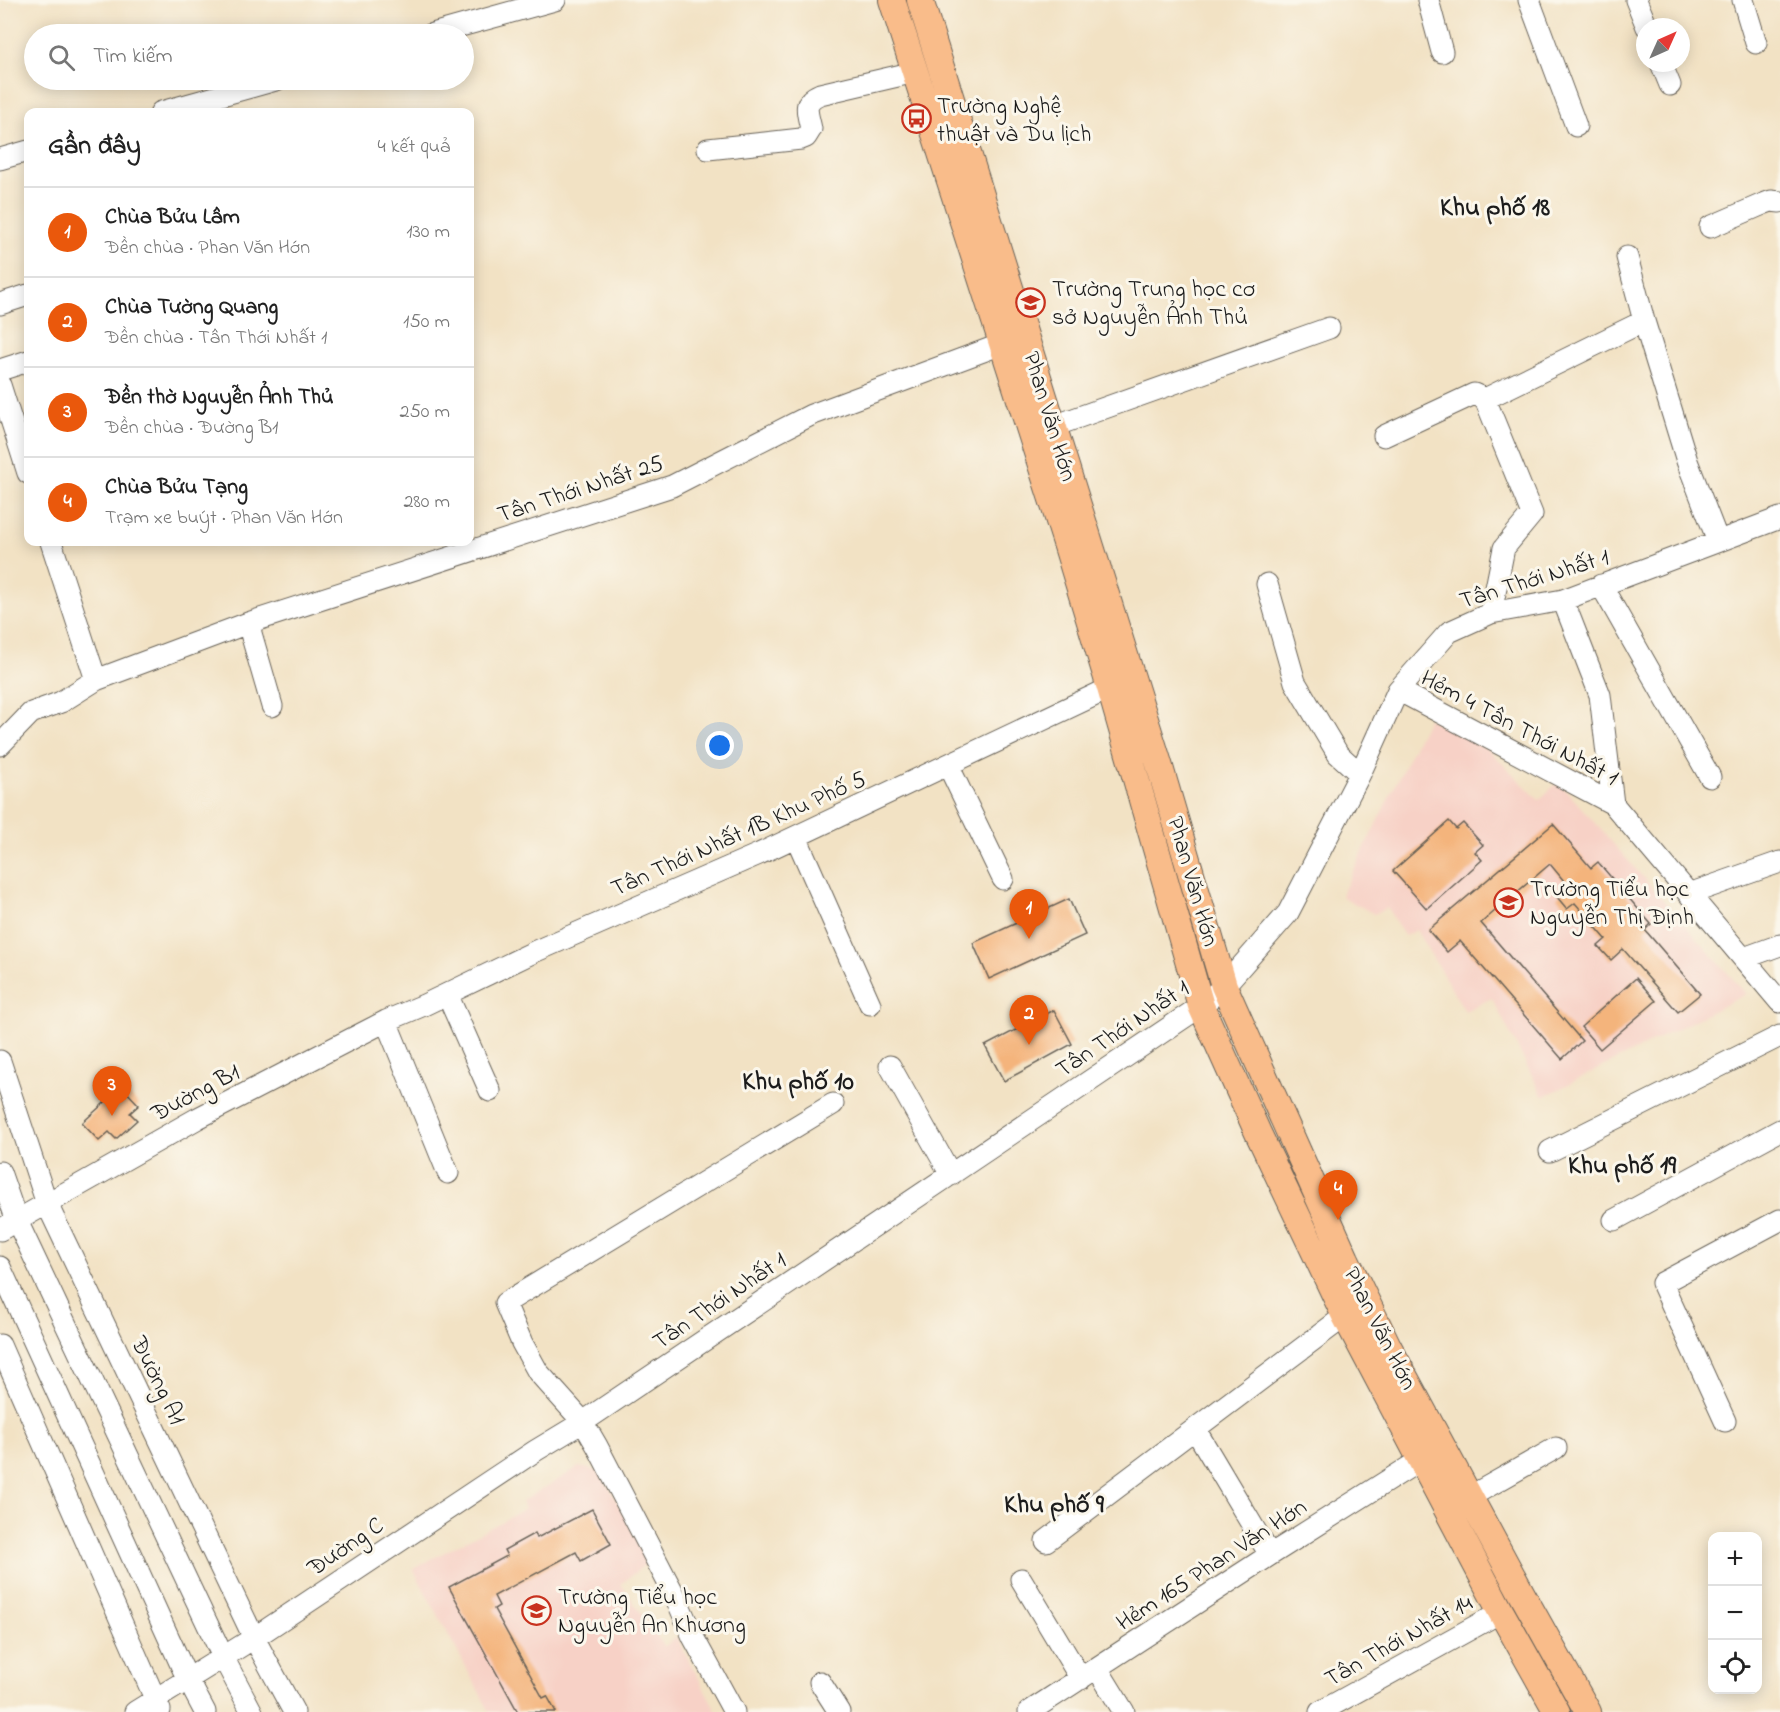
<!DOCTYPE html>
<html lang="vi">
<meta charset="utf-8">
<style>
body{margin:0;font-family:"Indie Flower",sans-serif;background:#f6f6f6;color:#222}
.controls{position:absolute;right:18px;bottom:18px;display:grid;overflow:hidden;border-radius:12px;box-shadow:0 3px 15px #0003}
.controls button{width:54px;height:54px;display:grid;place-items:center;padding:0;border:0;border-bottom:2px solid #e0e0e0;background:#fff;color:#222;font:30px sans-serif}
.compass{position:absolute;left:1636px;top:18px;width:54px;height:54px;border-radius:50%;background:#fff;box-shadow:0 3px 15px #0003;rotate:45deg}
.you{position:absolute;left:720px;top:746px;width:21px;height:21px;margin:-15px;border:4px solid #fff;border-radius:50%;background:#1a73e8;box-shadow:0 0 0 9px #1a73e833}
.badge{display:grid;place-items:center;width:39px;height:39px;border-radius:50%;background:#ea580c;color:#fff;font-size:20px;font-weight:700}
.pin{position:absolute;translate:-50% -50px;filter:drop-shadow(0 2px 3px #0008)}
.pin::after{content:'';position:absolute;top:32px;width:21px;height:18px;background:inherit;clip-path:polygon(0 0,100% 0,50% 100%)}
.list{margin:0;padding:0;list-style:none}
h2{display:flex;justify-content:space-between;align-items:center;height:78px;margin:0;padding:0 24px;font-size:26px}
h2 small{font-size:20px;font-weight:400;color:#767676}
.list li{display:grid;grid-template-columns:39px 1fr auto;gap:18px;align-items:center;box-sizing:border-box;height:90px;padding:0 24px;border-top:2px solid #e0e0e0}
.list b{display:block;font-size:22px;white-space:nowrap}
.list p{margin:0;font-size:20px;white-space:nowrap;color:#767676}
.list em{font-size:20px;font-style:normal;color:#767676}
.icon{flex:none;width:33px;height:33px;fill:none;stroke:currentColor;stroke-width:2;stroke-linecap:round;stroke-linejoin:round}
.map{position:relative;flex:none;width:1780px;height:1712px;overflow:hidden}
.search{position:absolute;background:#fff;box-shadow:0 3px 15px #0003;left:24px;top:24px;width:450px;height:66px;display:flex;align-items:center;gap:15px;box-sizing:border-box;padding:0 21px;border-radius:33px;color:#767676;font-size:22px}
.panel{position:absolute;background:#fff;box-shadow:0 3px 15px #0003;left:24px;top:108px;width:450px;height:438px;border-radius:12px}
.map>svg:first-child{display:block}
.built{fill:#f7d1c6}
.building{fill:#f4b47c}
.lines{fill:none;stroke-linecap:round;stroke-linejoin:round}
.minor-casing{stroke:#676157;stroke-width:23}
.major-casing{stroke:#676157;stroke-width:28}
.minor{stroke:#fff;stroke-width:21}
.major{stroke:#f9bc8a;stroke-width:26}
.labels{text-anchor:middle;stroke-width:6;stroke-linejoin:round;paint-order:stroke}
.poi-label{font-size:24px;fill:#1c1c1c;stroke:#fbf7ec;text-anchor:start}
.street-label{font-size:24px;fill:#1c1c1c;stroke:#fbf7ec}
.neighbourhood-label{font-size:26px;font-weight:bold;fill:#1c1c1c;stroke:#fbf7ec}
</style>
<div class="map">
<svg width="1780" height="1712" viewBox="0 0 1780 1712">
<rect width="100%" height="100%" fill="#fbf7ec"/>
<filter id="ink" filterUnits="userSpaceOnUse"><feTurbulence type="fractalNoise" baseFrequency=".0167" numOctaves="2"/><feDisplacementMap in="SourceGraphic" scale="12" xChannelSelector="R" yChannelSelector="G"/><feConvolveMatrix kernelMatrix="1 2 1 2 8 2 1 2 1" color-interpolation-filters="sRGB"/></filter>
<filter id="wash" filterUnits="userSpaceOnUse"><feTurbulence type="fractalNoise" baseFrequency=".008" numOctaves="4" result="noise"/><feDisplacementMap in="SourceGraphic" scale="24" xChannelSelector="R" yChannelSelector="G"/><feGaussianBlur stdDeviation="1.35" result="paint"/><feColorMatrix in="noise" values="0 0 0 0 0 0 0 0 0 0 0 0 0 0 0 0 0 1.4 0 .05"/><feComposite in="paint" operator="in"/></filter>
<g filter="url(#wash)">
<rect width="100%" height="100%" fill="#f2e2c4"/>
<!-- built -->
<path class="built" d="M1428,718L1489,750L1539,800L1557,783L1564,788L1746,994L1543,1097L1492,998L1465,1011L1416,930L1405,936L1387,908L1374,914L1341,896Z
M579,1467L601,1472L649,1561L621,1584L664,1647L676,1637L717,1712H490L413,1569L525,1509L521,1502Z"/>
<g id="blocks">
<!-- building -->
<path class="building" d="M1449,821L1456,829L1463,823L1483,845L1475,852L1482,860L1427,909L1393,871Z
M1553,824L1591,868L1598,862L1651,924L1645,930L1700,994L1678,1012L1623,949L1611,960L1598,946L1606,939L1575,903L1567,909L1557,897L1569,887L1550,864L1481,923L1582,1041L1562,1059L1460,941L1447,952L1428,930Z
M1069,899L1085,935L989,979L973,943Z
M1636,978L1656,1001L1600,1049L1581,1027Z
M1054,1010L1072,1044L1004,1081L985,1046Z
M122,1087L139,1105L130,1113L137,1120L116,1139L109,1132L99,1141L82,1123Z
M592,1509L611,1544L581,1561L576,1552L494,1596L499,1606L494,1609L543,1698L547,1696L556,1712H518L449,1587L507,1556L504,1550L535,1533L537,1538Z"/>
</g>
</g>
<g filter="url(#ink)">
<use href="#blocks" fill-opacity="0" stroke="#676157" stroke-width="1.5"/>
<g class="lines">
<defs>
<path id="minor" d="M1428,0L1442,52
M1529,0L1576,126
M1636,0L1647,27
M1743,0L1756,43
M432,34L555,0
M1661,63L1670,85
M161,112L276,80
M708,149L801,139L806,137L811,129C808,113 801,102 820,94L915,72
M0,159L28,151
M1710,227L1763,204L1771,201L1780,202
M1627,257L1644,321
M0,304L28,295
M0,370L28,361
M0,385L28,473
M1485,399L1532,514L1504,548L1491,613
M1054,426L1329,328
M1384,436L1474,394L1485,399L1644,321L1687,461L1718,541
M51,542L96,680
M1267,584L1295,682L1338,754L1360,774
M1601,585L1710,777
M1563,600L1600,695L1613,804
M248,623L272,706
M1398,690L1613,804L1780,1002
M0,745L31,713L61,702L96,680L248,623L672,486L811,415L1002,344
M948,765L1003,879
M796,837L870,1004
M1689,894L1780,862
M1744,958L1780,945
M447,994L490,1091
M386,1021L448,1173
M0,1061L47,1204L254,1638L294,1712
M890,1066L951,1175
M1550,1151L1780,1036
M0,1172L17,1221L223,1657L252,1712
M1614,1220L1780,1130
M0,1230L198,1118L386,1021L424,1005L536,951L759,854L1110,688
M0,1267L187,1678L205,1712
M0,1345L160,1710
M1725,1421L1662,1283L1780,1220
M1195,1429L1270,1555
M1471,1496L1556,1448
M1046,1541L1345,1316
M1021,1579L1081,1679
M1097,1668L1124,1712
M820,1682L839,1712
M135,1712L254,1638L535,1451L583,1422L1201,1006L1224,986L1288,913L1360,774L1398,690L1449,632L1491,613L1563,600L1780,518
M734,1712L693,1637L676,1598L597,1446L583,1422L538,1372L522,1343L505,1303L833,1104
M1029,1712L1270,1555L1422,1459
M1320,1712L1501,1612"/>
<path id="major" d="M892,0L1067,546L1110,688L1201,1006L1258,1133L1345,1316L1501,1612L1557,1712
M920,0L1159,764L1224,986L1346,1259L1388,1346L1522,1594L1588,1712"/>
</defs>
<!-- minor casing -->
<use href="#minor" class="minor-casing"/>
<!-- major casing -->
<use href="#major" class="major-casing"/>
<!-- minor -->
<use href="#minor" class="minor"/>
<!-- major -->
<use href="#major" class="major"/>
</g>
</g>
<!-- icons -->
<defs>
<symbol id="bus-ring" viewBox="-11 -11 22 22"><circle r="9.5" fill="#fbf7ec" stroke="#c8321e" stroke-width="1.5"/><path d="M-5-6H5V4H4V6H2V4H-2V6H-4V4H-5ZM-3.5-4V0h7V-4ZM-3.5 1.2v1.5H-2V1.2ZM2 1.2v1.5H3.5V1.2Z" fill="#c8321e"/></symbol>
<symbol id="school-ring" viewBox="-11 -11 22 22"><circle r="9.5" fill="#fbf7ec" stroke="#c8321e" stroke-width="1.5"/><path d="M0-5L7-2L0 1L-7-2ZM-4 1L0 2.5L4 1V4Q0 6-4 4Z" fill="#c8321e"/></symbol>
</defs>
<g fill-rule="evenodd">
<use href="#bus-ring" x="900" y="102" width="33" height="33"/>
<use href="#school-ring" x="1014" y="286" width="33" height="33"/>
<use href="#school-ring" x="1492" y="886" width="33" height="33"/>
<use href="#school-ring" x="520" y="1594" width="33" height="33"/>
</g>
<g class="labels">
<!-- poi labels -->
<g class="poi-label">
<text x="937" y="113">Trường Nghệ<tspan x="937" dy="28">thuật và Du lịch</tspan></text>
<text x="1052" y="296">Trường Trung học cơ<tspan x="1052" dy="28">sở Nguyễn Ảnh Thủ</tspan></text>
<text x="1530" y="896">Trường Tiểu học<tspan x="1530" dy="28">Nguyễn Thị Định</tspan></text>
<text x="558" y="1604">Trường Tiểu học<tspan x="558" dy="28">Nguyễn An Khương</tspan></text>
</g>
<!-- street labels -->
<g class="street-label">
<text transform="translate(1051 416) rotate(73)" y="8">Phan Văn Hớn</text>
<text transform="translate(580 488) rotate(-18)" y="8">Tân Thới Nhất 25</text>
<text transform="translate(1534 578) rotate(-17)" y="8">Tân Thới Nhất 1</text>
<text transform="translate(1520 727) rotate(28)" y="8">Hẻm 4 Tân Thới Nhất 1</text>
<text transform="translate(738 833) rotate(-24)" y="8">Tân Thới Nhất 1B Khu Phố 5</text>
<text transform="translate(1194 881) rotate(74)" y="8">Phan Văn Hớn</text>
<text transform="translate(1122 1028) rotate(-34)" y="8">Tân Thới Nhất 1</text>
<text transform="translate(195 1092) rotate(-28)" y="8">Đường B1</text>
<text transform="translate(719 1300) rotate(-34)" y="8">Tân Thới Nhất 1</text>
<text transform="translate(1381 1328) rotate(63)" y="8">Phan Văn Hớn</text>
<text transform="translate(159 1380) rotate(64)" y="8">Đường A1</text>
<text transform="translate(345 1546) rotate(-34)" y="8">Đường C</text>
<text transform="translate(1211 1564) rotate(-33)" y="8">Hẻm 165 Phan Văn Hớn</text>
<text transform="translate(1398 1640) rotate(-29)" y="8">Tân Thới Nhất 14</text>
</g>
<!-- neighbourhood labels -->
<g class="neighbourhood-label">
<text x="1495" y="215">Khu phố 18</text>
<text x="798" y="1089">Khu phố 10</text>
<text x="1622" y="1173">Khu phố 19</text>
<text x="1054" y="1512">Khu phố 9</text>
</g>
</g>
</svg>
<div class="controls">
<button>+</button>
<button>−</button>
<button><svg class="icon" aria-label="locate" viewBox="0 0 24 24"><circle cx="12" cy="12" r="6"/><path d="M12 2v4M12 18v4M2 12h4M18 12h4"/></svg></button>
</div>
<svg class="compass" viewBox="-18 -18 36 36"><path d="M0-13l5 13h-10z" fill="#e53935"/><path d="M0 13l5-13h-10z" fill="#767676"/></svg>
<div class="you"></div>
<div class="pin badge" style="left:1029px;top:939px">1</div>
<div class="pin badge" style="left:1029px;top:1045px">2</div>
<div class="pin badge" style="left:112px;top:1116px">3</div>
<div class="pin badge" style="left:1338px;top:1220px">4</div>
<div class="search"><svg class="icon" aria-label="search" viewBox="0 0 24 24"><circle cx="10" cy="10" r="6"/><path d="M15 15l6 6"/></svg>Tìm kiếm</div>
<section class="panel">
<h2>Gần đây<small>4 kết quả</small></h2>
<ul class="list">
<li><span class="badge">1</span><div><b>Chùa Bửu Lâm</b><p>Đền chùa · Phan Văn Hớn</p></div><em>130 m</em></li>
<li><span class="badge">2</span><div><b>Chùa Tường Quang</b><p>Đền chùa · Tân Thới Nhất 1</p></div><em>150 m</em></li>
<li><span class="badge">3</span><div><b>Đền thờ Nguyễn Ảnh Thủ</b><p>Đền chùa · Đường B1</p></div><em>250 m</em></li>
<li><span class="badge">4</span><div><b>Chùa Bửu Tạng</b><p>Trạm xe buýt · Phan Văn Hớn</p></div><em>280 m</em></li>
</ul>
</section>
</div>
